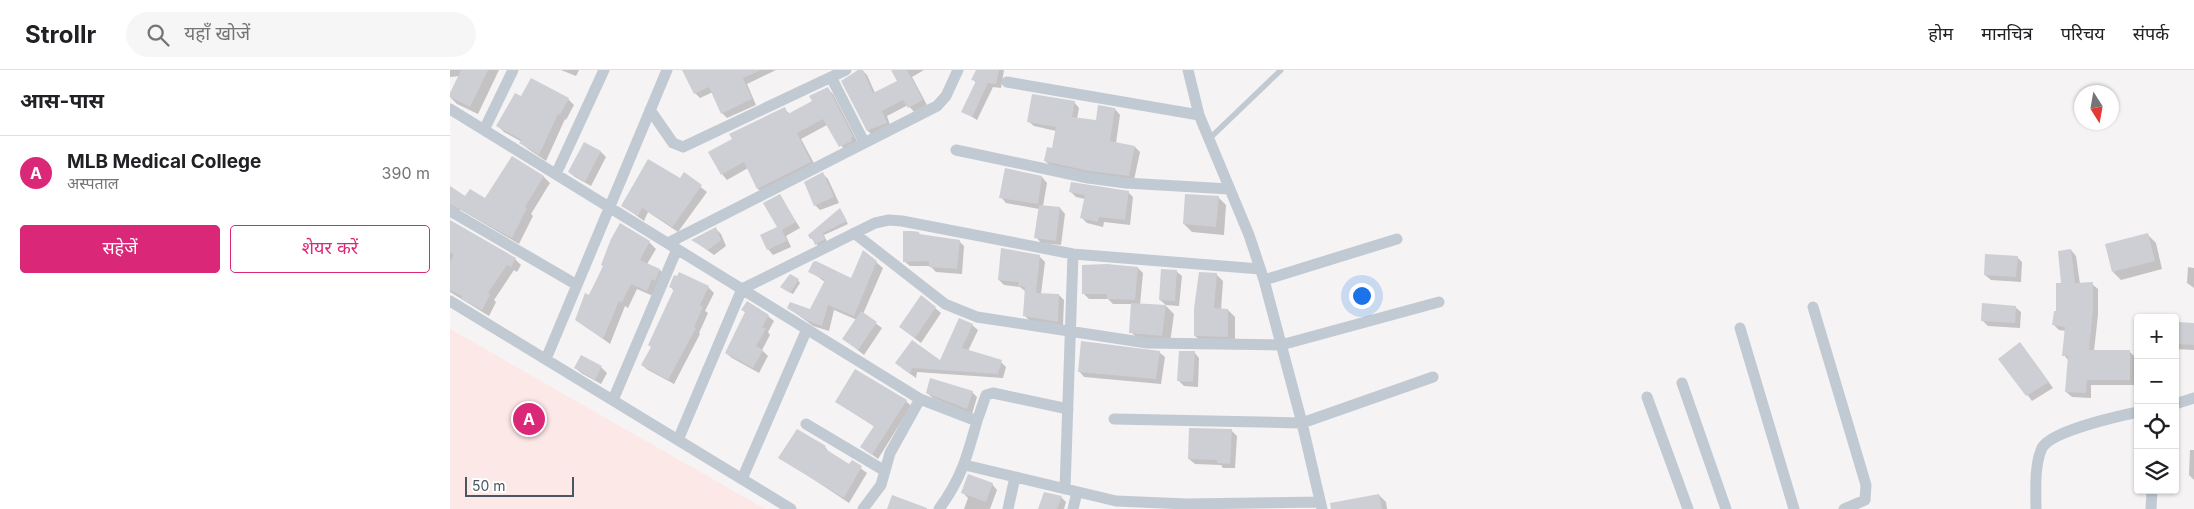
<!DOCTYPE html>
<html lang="hi">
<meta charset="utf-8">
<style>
body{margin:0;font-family:Inter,"Noto Sans Devanagari",sans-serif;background:#f6f6f6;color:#202124}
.controls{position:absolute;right:15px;bottom:15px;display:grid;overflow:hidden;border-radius:5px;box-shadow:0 1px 4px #0004}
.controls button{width:45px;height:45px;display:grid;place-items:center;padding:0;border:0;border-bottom:1px solid #e0e0e0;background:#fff;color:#202124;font:25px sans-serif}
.compass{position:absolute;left:1624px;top:15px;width:45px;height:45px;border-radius:50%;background:#fff;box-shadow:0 1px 4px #0004;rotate:169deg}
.scale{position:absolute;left:15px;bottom:12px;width:109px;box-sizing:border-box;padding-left:5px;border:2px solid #4a5661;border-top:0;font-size:14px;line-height:18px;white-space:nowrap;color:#4a5661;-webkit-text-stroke:4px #fff;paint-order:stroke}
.you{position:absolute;left:911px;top:225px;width:18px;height:18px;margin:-12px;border:4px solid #fff;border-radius:50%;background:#1a73e8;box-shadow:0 0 0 8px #1a73e833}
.badge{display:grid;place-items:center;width:32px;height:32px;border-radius:50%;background:#db2777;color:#fff;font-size:16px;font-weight:700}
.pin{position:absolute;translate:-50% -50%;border:2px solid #fff;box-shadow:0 1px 5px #0006}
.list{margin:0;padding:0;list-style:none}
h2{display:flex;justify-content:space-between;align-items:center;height:65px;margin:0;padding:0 20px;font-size:21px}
h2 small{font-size:16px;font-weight:400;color:#757577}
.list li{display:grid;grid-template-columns:32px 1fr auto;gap:15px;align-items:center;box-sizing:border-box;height:75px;padding:0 20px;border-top:1px solid #e0e0e0}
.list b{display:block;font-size:19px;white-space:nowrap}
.list p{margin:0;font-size:16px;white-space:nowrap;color:#757577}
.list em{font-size:16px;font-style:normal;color:#757577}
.actions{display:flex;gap:10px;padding:15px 20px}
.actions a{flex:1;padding:11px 0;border:1px solid #db2777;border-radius:5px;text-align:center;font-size:18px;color:#db2777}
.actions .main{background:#db2777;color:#fff}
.icon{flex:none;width:28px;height:28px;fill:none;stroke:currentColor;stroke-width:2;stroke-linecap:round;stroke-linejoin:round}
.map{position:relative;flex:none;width:1744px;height:439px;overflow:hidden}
header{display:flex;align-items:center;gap:30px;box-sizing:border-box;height:70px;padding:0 25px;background:#fff;border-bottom:1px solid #e0e0e0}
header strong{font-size:24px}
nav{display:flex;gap:28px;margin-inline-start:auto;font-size:18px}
.search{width:350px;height:45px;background:#f6f6f6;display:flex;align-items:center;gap:12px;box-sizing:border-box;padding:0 18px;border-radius:28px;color:#757577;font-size:19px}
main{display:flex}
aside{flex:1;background:#fff}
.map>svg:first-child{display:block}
.medical{fill:#fce8e6}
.shadow{fill:#0003}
.building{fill:#cdcfd5}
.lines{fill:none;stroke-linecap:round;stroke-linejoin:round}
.lane{stroke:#c1cad2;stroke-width:5.5}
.street{stroke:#c1cad2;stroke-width:11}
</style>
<header>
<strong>Strollr</strong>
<div class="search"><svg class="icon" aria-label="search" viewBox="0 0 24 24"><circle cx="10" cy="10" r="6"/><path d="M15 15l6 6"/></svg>यहाँ खोजें</div>
<nav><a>होम</a><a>मानचित्र</a><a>परिचय</a><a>संपर्क</a></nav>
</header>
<main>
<aside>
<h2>आस-पास<small></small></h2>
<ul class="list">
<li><span class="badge">A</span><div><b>MLB Medical College</b><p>अस्पताल</p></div><em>390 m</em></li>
</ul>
<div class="actions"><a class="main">सहेजें</a><a>शेयर करें</a></div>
</aside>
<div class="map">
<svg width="1744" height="439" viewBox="0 0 1744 439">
<rect width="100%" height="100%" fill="#f5f3f3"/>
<!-- medical -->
<path class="medical" d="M0,259L315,439H0Z"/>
<!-- shadow -->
<path class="shadow" d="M0,0H49L28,44L7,34L0,27L10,6L0,7Z
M111,0H129L126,6Z
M233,0H326L297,14L306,35L277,48L272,43L263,22L250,28L245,23Z
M412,0L417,5L425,23L448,11L443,0H474L462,7L477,35L464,42L458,35L437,46L441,58L423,66L418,61L393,11Z
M527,0H554L551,18L543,17L527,50L513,41L526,13L523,9Z
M377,18L383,24L408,73L396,82L377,55L351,69L366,97L313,124L308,119L298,98L277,110L272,104L259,83L334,39L340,44L364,31Z
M71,28L118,29L124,35L116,50L115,49L96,91L78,79L72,72L54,62L48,56Z
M624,32L629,38L627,49L647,51L665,39L670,45L666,73L685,77L690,82L684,110L645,105L601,96L595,91L603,80L606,61L584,56L578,51Z
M134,74L151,82L156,87L141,116L125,107L119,102Z
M62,87L94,107L100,113L81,144L83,146L69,174L11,140H3L0,145V118L16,128L36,129Z
M234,104L257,122L228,162L198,142L194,151L173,136L230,110Z
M373,104L378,109L389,133L370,140L365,135Z
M592,107L597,113L593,136L610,138L615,144L611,175L591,173L586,167L589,139L556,133L551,127Z
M620,121L678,122L683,127L680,155L654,152L653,157L637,153L632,148L635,129L626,127Z
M330,126L350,158L336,166L341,177L323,185L318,179L329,158Z
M768,127L776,135L774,165L742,162L734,154Z
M390,140L398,154L374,165L377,172L368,176L361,168Z
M0,151L65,189L71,195L67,202L64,200L44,230L46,232L39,246L0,222Z
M170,154L199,172L206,179L197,194L210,200L216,206L203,226L187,219L178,238L175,236L160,274L126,249L154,197Z
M266,159L271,164L276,176L264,185L243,170Z
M469,163L471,166L509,171L514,176L512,204L486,202L480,196H460L454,191Z
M1698,165L1706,173L1712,199L1671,210L1663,202Z
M1621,180L1626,186L1630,214H1642L1648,219V245L1644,281H1679L1684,286L1686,253H1688V293L1684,290V315H1641V328L1622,327L1616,322L1619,291L1614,285L1616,261L1609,260L1604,255Z
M589,186L595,192L591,224L609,225L614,230L613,256L580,251L575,246V221L570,217L554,215L549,210Z
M1567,187L1572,192L1571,212L1541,210L1535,205Z
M426,192L433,198L413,244L432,258L414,285L394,269L407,250L384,240L379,261L363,256L339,238L360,240L375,212L360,201L401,210Z
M1738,197L1744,198V218L1737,213Z
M688,198L693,203L690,235L716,236L724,244L720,273L689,270L681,262L682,234H663L658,229H639L633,223Z
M726,201L732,206L729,236L716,235L710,230Z
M766,204L773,211L771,240H778L785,247V273H753L745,266Z
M348,210L350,213L343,224L334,219Z
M221,217H258L264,223L255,241L258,243L249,263L250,264L224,314L198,300L192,295L202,278L224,221Z
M471,226L491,243L471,273L450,257Z
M1565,237L1571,242L1570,258L1538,256L1532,250Z
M293,240L318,246L324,251L318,262L320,265L312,280L318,286L309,303L282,288L276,283L296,243Z
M522,255L528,260L518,281L551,292L556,297L553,308L467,302L466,308L452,298L490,292Z
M1725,255H1744V280L1725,279Z
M1570,273L1603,318L1582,331L1550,289Z
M709,282L715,287L711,314L634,307L629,301Z
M744,282L749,288L748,317L734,316L729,311Z
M132,287L151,297L157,303L151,314L131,303L126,298Z
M522,322L527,327L522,344L483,328L477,323Z
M456,331L461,336L428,389L412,377L425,357L387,332Z
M781,360L787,366L785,398H773L771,395L745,394L739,389Z
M375,377L380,383L400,395L402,392L417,403L399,433L330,387Z
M1740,380H1744V410L1739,405Z
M542,414L547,420L540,439H514L518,428L512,422Z
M929,425L936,432L937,439H887Z
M611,427L616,432L614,439H589Z"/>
<!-- building -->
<path class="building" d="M11,0H38L20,37L0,27V23Z
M232,0H311L293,8L302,29L271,44L259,17L244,24Z
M408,0H413L423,23L447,11L441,0H457L473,30L458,38L453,30L432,41L437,53L417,61L391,11Z
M526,0H549L546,14L538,13L522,47L511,42L526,11L521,10Z
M81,8L119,28L110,45L108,44L89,85L69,73L72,70L46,56L65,23L71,26Z
M378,17L403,67L401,68L402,71L389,77L373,49L347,63L361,92L307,119L294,92L271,105L258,82L282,69L279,64L335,37L338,44L362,31L359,26Z
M582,24L625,31L622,47L646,50L648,35L665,38L660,71L685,76L679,106L639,101L594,91L597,77L602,78L606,57L577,52Z
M134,72L151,81L135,112L118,102Z
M62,86L94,106L75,137L77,138L62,168L0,134V116L15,126L20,119L35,128Z
M198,89L230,108L234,102L252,115L221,159V156L192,138L188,146L171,136Z
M555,98L592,106L588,134L549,128Z
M373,102L384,127L364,136L354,112Z
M621,112L679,121L675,150L649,147L648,152L630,148L635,125L619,122Z
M330,124L346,152L332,160L337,171L317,180L310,165L327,157L313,133Z
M735,124L769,126L766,157L733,154Z
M589,135L610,137L606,171L584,168Z
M390,138L397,151L373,163L375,169L365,175L362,168L360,169L358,165Z
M0,150L66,188L61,197L57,195L38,223L40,225L32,240L11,229L12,226L0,220V192L4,185L0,182Z
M170,153L200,171L190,190L210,199L205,211L202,209L197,221L181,214L172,232L169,231L153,269L125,250L135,223L139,225L153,196L151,195L161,169Z
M266,157L271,170L258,180L241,170Z
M453,161H462L469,162V164L510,170L507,199L479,197V191L453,192Z
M1698,163L1705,191L1662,202L1655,174Z
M551,178L590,185L586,223L609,224L608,252L573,246L575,217L568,216L569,212L548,210Z
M1621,179L1625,213L1643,212V239L1639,280H1680V310H1637L1636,323L1615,322L1618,286H1612L1615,257L1602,255L1604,241H1606V213H1611L1608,181Z
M413,180L427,191L404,246L378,235L372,256L356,250L337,238L340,232L360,239L375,210L358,202L363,192L366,191L401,208Z
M1535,184L1568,186L1566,207L1534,205Z
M657,194L688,197L685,230L657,229V224H632V195Z
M711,199L727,200L725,231L709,230Z
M229,202L259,216L250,235L253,237L244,257L246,258L218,310L191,295L201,277L198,275L224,219L219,217L224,205L227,206Z
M749,202L767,203L764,238L778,239V267L744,266V238Z
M340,204L349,209L340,223L330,217Z
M471,225L486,237L465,268L449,257Z
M297,231L319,245L312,257L316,259L306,276L313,280L303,298L275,283L295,242L291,240Z
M681,233L716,235L712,266L679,263Z
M1532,233L1566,236L1565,253L1531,251Z
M411,241L427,252L408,280L392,269Z
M509,248L523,254L512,278L552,290L548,304L462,298L460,304L445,293L462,270L490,290Z
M1728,252L1744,253V275L1727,274Z
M631,271L710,281L706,309L628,302Z
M1570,272L1599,312L1576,326L1548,289Z
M729,281H745L743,312L727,311Z
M131,285L152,296L145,310L124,298Z
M405,299L457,330L422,385L410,377L424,356L385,332Z
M480,308L523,321L517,339L476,323Z
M739,358L782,359L780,394L767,393V390L738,389Z
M347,359L376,376L374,378L399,394L402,390L412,396L394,428L328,388Z
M518,404L543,413L536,432L511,423Z
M594,422L612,426L607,439H588Z
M929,424L932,439H881L880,433Z
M442,425L477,438V439H437Z"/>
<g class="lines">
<!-- lane -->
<path class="lane" d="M759,69L831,0"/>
<!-- street -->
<path class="street" d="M738,0L749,45L799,165L814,210L852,353L872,439
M381,7L414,72
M557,12L749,45
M0,39L470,329L527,351L536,325L543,323L618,339
M200,40L223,73L233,77L396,0
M34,60L63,0
M506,80L638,108L676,113L779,119
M106,104L154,0
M0,141L127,215
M404,163L495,234L527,247L697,273L831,275L989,232
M218,173L487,36L496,26L508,0
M814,210L947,169
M0,231L341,439
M1363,237L1416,415L1415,430L1394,439
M1290,258L1344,439
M96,289L217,0
M1232,313L1276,439
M1197,327L1238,439
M163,330L227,179
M1725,334L1744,328
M664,349L852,353L983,307
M356,354L435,401
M228,370L292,219L425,153L439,150L452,151L623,184L810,199
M515,395L666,431L737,434L870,432
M292,409L357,259
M615,419L623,184
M413,439L431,415L440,383L470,329
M489,439C511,409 517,387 527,351
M558,439L565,407
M623,439L627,422
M1586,439C1586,421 1584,395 1592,378C1601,361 1669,346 1688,342
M1701,439L1702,420"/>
</g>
</svg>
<div class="controls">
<button>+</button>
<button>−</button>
<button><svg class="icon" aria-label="locate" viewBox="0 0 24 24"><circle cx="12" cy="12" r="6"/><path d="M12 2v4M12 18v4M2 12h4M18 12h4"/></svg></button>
<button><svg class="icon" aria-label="layers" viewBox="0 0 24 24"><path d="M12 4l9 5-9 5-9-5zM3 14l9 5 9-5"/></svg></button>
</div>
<svg class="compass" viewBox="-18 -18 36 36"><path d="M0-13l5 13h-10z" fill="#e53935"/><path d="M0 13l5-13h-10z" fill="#757577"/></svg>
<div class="scale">50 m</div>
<div class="you"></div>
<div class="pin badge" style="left:79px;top:349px">A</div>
</div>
</main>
